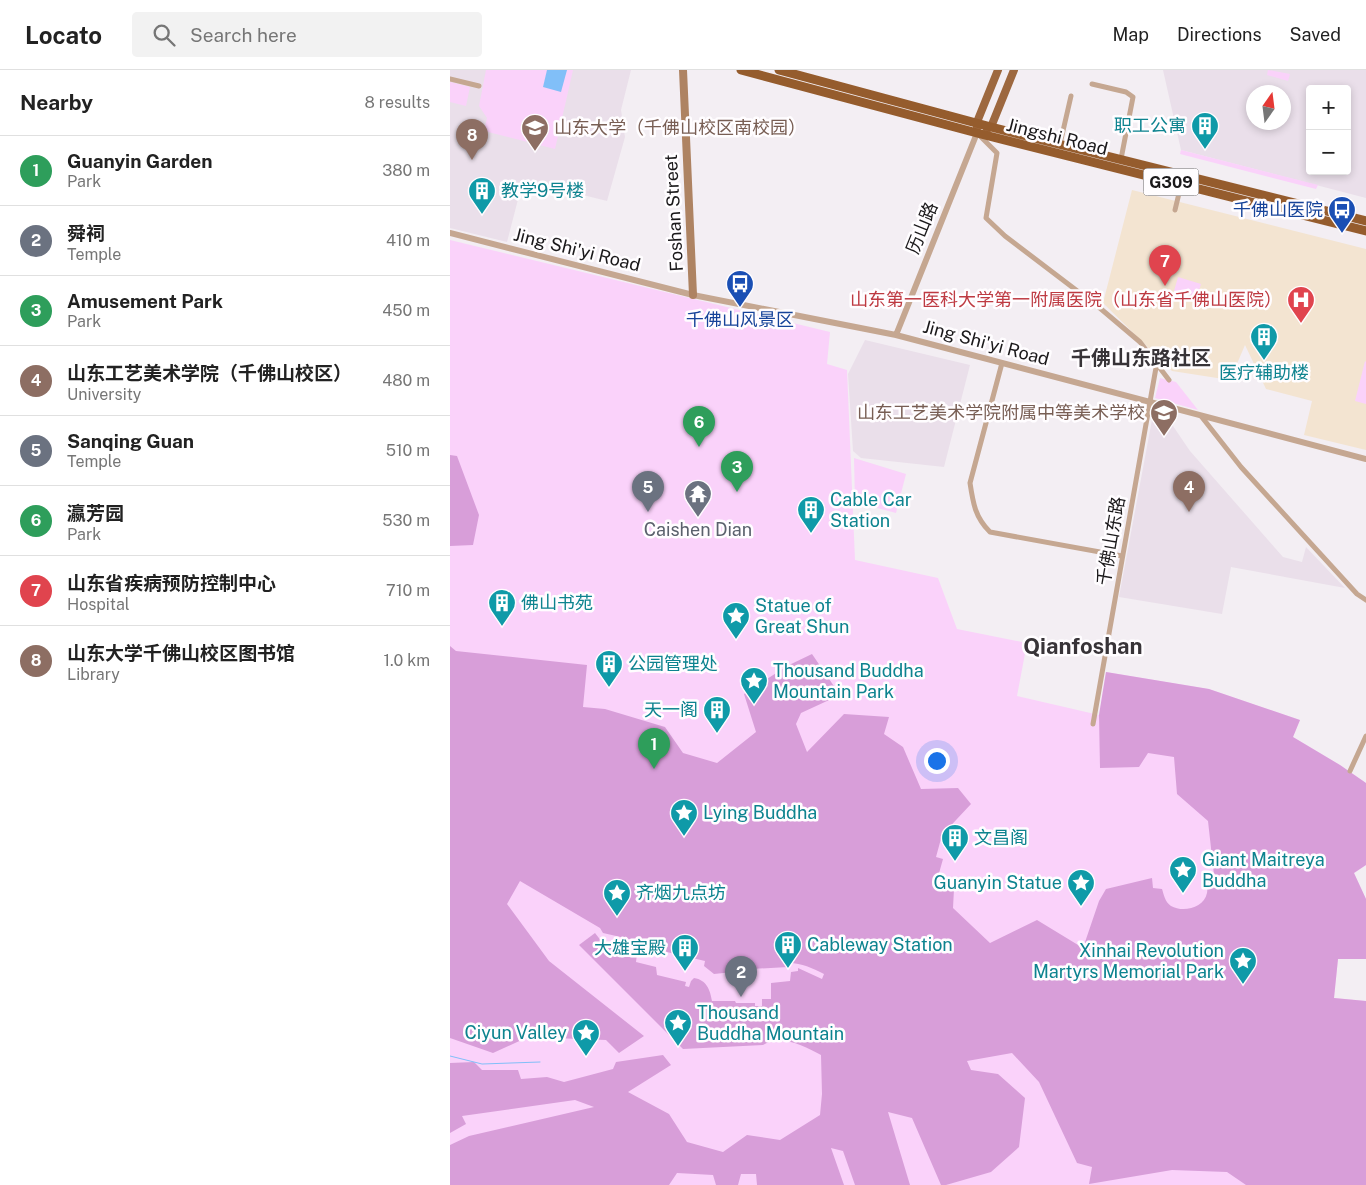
<!DOCTYPE html>
<meta charset="utf-8">
<style>
body{margin:0;font-family:"Public Sans","Noto Sans SC",sans-serif;background:#f2f2f2;color:#222}
.controls{position:absolute;right:15px;top:15px;display:grid;overflow:hidden;border-radius:5px;box-shadow:0 2px 8px #0003}
.controls button{width:45px;height:45px;display:grid;place-items:center;padding:0;border:0;border-bottom:1px solid #e0e0e0;background:#fff;color:#222;font:25px sans-serif}
.compass{position:absolute;left:796px;top:15px;width:45px;height:45px;border-radius:50%;background:#fff;box-shadow:0 2px 8px #0003;rotate:14deg}
.you{position:absolute;left:486px;top:690px;width:18px;height:18px;margin:-12px;border:4px solid #fff;border-radius:50%;background:#1a73e8;box-shadow:0 0 0 8px #1a73e833}
.badge{display:grid;place-items:center;width:32px;height:32px;border-radius:50%;background:#d93025;color:#fff;font-size:16px;font-weight:700}
.pin{position:absolute;translate:-50% -41px;filter:drop-shadow(0 1px 2px #0008)}
.pin::after{content:'';position:absolute;top:26px;width:18px;height:15px;background:inherit;clip-path:polygon(0 0,100% 0,50% 100%)}
.list{margin:0;padding:0;list-style:none}
h2{display:flex;justify-content:space-between;align-items:center;height:65px;margin:0;padding:0 20px;font-size:21px}
h2 small{font-size:16px;font-weight:400;color:#767676}
.list li{display:grid;grid-template-columns:32px 1fr auto;gap:15px;align-items:center;box-sizing:border-box;height:70px;padding:0 20px;border-top:1px solid #e0e0e0}
.list b{display:block;font-size:19px;white-space:nowrap}
.list p{margin:0;font-size:16px;white-space:nowrap;color:#767676}
.list em{font-size:16px;font-style:normal;color:#767676}
.icon{flex:none;width:28px;height:28px;fill:none;stroke:currentColor;stroke-width:2;stroke-linecap:round;stroke-linejoin:round}
.map{position:relative;flex:none;width:916px;height:1115px;overflow:hidden}
header{display:flex;align-items:center;gap:30px;box-sizing:border-box;height:70px;padding:0 25px;background:#fff;border-bottom:1px solid #e0e0e0}
header strong{font-size:24px}
nav{display:flex;gap:28px;margin-inline-start:auto;font-size:18px}
.search{width:350px;height:45px;background:#f2f2f2;display:flex;align-items:center;gap:12px;box-sizing:border-box;padding:0 18px;border-radius:5px;color:#767676;font-size:19px}
main{display:flex}
aside{flex:1;background:#fff}
.map>svg:first-child{display:block}
.built{fill:#eadfea;fill-rule:evenodd}
.medical{fill:#f3e4d1}
.green{fill:#fad2fa}
.forest{fill:#d89ed9}
.water{fill:#81bff8}
.lines{fill:none;stroke-linecap:round;stroke-linejoin:round}
.stream{stroke:#81bff8;stroke-width:1}
.minor{stroke:#c5a791;stroke-width:5}
.tertiary{stroke:#c5a791;stroke-width:6}
.secondary{stroke:#ae8362;stroke-width:8}
.primary{stroke:#9d683f;stroke-width:8}
.trunk{stroke:#955c2d;stroke-width:9}
.labels{text-anchor:middle;stroke-width:5;stroke-linejoin:round;paint-order:stroke}
.shield{fill:#fffdff;stroke:#5f5d5f;stroke-width:1}
.shield-label{font-size:16px;font-weight:bold;fill:#1a181a}
.culture-label{font-size:18px;fill:#0d838f;stroke:#fffdff;text-anchor:start}
.education-label{font-size:18px;fill:#785e54;stroke:#fffdff;text-anchor:start}
.street-label{font-size:18px;fill:#1a181a;stroke:#fffdff}
.transit-label{font-size:18px;fill:#164399;stroke:#fffdff;text-anchor:end}
.health-label{font-size:18px;fill:#be3a42;stroke:#fffdff;text-anchor:end}
.worship-label{font-size:18px;fill:#5b616d;stroke:#fffdff}
.quarter-label{font-size:20px;font-weight:bold;fill:#383438;stroke:#fffdff}
.district-label{font-size:22px;font-weight:bold;fill:#383438;stroke:#fffdff}
</style>
<header>
<strong>Locato</strong>
<div class="search"><svg class="icon" aria-label="search" viewBox="0 0 24 24"><circle cx="10" cy="10" r="6"/><path d="M15 15l6 6"/></svg>Search here</div>
<nav><a>Map</a><a>Directions</a><a>Saved</a></nav>
</header>
<main>
<aside>
<h2>Nearby<small>8 results</small></h2>
<ul class="list">
<li><span class="badge" style="background:#2e9e5b">1</span><div><b>Guanyin Garden</b><p>Park</p></div><em>380 m</em></li>
<li><span class="badge" style="background:#6b7280">2</span><div><b>舜祠</b><p>Temple</p></div><em>410 m</em></li>
<li><span class="badge" style="background:#2e9e5b">3</span><div><b>Amusement Park</b><p>Park</p></div><em>450 m</em></li>
<li><span class="badge" style="background:#8d6e63">4</span><div><b>山东工艺美术学院（千佛山校区）</b><p>University</p></div><em>480 m</em></li>
<li><span class="badge" style="background:#6b7280">5</span><div><b>Sanqing Guan</b><p>Temple</p></div><em>510 m</em></li>
<li><span class="badge" style="background:#2e9e5b">6</span><div><b>瀛芳园</b><p>Park</p></div><em>530 m</em></li>
<li><span class="badge" style="background:#e0444e">7</span><div><b>山东省疾病预防控制中心</b><p>Hospital</p></div><em>710 m</em></li>
<li><span class="badge" style="background:#8d6e63">8</span><div><b>山东大学千佛山校区图书馆</b><p>Library</p></div><em>1.0 km</em></li>
</ul>
</aside>
<div class="map">
<svg width="916" height="1115" viewBox="0 0 916 1115">
<rect width="100%" height="100%" fill="#f3eef3"/>
<!-- built -->
<path class="built" d="M0,0H181L171,40L175,67L157,131L73,110L57,172L0,158Z
M713,0H916V128L731,80ZM860,19H897V101H860ZM804,22H834V52H804Z
M415,270L520,295L494,397L411,388L403,381L398,304Z
M704,339L725,345L723,356L740,381L833,487L852,492L856,477L895,518L781,497L772,544L669,527Z"/>
<!-- medical -->
<path class="medical" d="M682,120L916,179V380L854,365L862,331L816,319L795,275L780,310L722,301L653,233Z"/>
<!-- green -->
<path class="green" d="M36,0H123L105,79L34,61L37,48L29,36Z
M818,0L840,4L838,11L817,5Z
M0,12L20,17L16,36L0,32Z
M731,80L868,115L866,119L730,84Z
M0,170L380,262L377,294L397,300L405,490L488,508L507,559L577,573L567,626L649,645L656,602L759,619L850,650L843,667L890,695L916,713V795L904,803L916,829V889H888L884,928L916,931V1115H0Z
M728,207L751,214L747,227L724,221Z
M915,291L916,292V334L905,331Z
M710,308L726,312L748,340L705,328Z
M404,388L456,404L446,443L405,432Z"/>
<!-- forest -->
<path class="forest" d="M0,385L7,386L29,445L23,475L0,476Z
M0,576L6,581L137,595L133,637L155,639L215,657L233,683L267,693L306,662L294,624L337,596L362,584L390,625L351,643L346,654L357,682L394,644L439,647L434,664L453,677L471,719L508,718L521,734L492,765L486,787L493,789L486,814L504,819L503,838L540,873L587,850L633,878L649,831L656,819L702,808L703,818L712,819C714,825 715,832 721,836C733,843 754,838 757,823C758,818 756,812 756,807L764,805L758,751L727,724L724,687L698,683L689,697L650,698L649,645L656,602L759,619L850,650L843,667L890,695L916,713V795L904,803L916,829V889H888L884,928L916,931V1115H796L777,1102L722,1100L639,1114L642,1097L627,1093L589,1012L562,983L517,991L521,1000L548,1004L575,1028L569,1077L541,1102L496,1115H491L462,1048L438,1042L460,1115H405L393,1081L381,1078L394,1115H307L306,1104H291L288,1115H266L263,1105L227,1103L219,1115H0V1075L19,1066L144,1037L125,1030L12,1046L16,1054L0,1063V993L24,992L32,1000H68L71,1009L97,1007L114,1012L163,999L166,992L213,985L221,995L178,1022L219,1044L237,1072L273,1082L297,1065L330,1070L370,1045L372,1024L371,985C354,976 330,963 313,975L233,979L129,875L145,863L152,872L169,876L168,879L187,884L186,892L206,897L207,905L236,912L235,916L239,917L241,911L244,908C257,910 260,920 262,931H285L286,933H305V936H312V929H321V913L340,911L341,902L348,901V898L372,909L374,904C362,898 352,893 339,893L338,897L301,899L300,896L283,897V902L264,904L254,896L255,891L187,875L188,871L153,863L150,858L70,811L57,834L99,891L194,966L169,983L156,970L78,967L43,983L0,968Z"/>
<!-- water -->
<path class="water" d="M97,0H117L111,22L93,17Z"/>
<g class="lines">
<!-- stream -->
<path class="stream" d="M0,986L32,994L90,992"/>
<!-- minor -->
<path class="minor" d="M0,9L29,16
M642,14L676,22L683,27L671,89
M529,65L547,83L536,148L555,166L651,239L690,272L719,310
M610,74L621,26
M725,140L731,115
M552,293L520,413C523,433 525,447 540,462L672,486
M751,346L791,397L907,524L916,530
M643,654L707,292
M900,701L916,666"/>
<!-- tertiary -->
<path class="tertiary" d="M0,163L243,225L446,265L916,389
M446,265L527,63"/>
<!-- secondary -->
<path class="secondary" d="M233,0L243,225"/>
<!-- primary -->
<path class="primary" d="M527,58V52L548,0
M537,59L541,57L564,0"/>
<!-- trunk -->
<path class="trunk" d="M291,0L527,63L916,161
M329,0L541,57L916,151"/>
</g>
<!-- icons -->
<defs>
<symbol id="building-pin" viewBox="-11 -11 22 30"><path d="M0 17L-7.5 6A9.5 9.5 0 1 1 7.5 6Z" fill="#0f9aa8" stroke="#fffdff"/><path d="M-4-6H4V6H1V3H-1V6H-4ZM-2.5-4.3h1.7v1.8h-1.7ZM.8-4.3h1.7v1.8H.8ZM-2.5-1h1.7V.8h-1.7ZM.8-1h1.7V.8H.8Z" fill="#fff"/></symbol>
<symbol id="university-pin" viewBox="-11 -11 22 30"><path d="M0 17L-7.5 6A9.5 9.5 0 1 1 7.5 6Z" fill="#8d6e63" stroke="#fffdff"/><path d="M0-5L7-2L0 1L-7-2ZM-4 1L0 2.5L4 1V4Q0 6-4 4Z" fill="#fff"/></symbol>
<symbol id="bus-pin" viewBox="-11 -11 22 30"><path d="M0 17L-7.5 6A9.5 9.5 0 1 1 7.5 6Z" fill="#1a4fb4" stroke="#fffdff"/><path d="M-5-6H5V4H4V6H2V4H-2V6H-4V4H-5ZM-3.5-4V0h7V-4ZM-3.5 1.2v1.5H-2V1.2ZM2 1.2v1.5H3.5V1.2Z" fill="#fff"/></symbol>
<symbol id="hospital-pin" viewBox="-11 -11 22 30"><path d="M0 17L-7.5 6A9.5 9.5 0 1 1 7.5 6Z" fill="#e0444e" stroke="#fffdff"/><path d="M-5-5h3v3.5h4V-5h3V5h-3V1.5h-4V5h-3Z" fill="#fff"/></symbol>
<symbol id="school-pin" viewBox="-11 -11 22 30"><path d="M0 17L-7.5 6A9.5 9.5 0 1 1 7.5 6Z" fill="#8d6e63" stroke="#fffdff"/><path d="M0-5L7-2L0 1L-7-2ZM-4 1L0 2.5L4 1V4Q0 6-4 4Z" fill="#fff"/></symbol>
<symbol id="temple-pin" viewBox="-11 -11 22 30"><path d="M0 17L-7.5 6A9.5 9.5 0 1 1 7.5 6Z" fill="#6b7280" stroke="#fffdff"/><path d="M0-6L5-2H3V0L6.5 2.5H4V6H1.5V3h-3V6H-4V2.5H-6.5L-3 0V-2H-5Z" fill="#fff"/></symbol>
<symbol id="sight-pin" viewBox="-11 -11 22 30"><path d="M0 17L-7.5 6A9.5 9.5 0 1 1 7.5 6Z" fill="#0f9aa8" stroke="#fffdff"/><path d="M0-6L1.8-2.2L6-1.7L2.9 1.2L3.7 5.4L0 3.3L-3.7 5.4L-2.9 1.2L-6-1.7L-1.8-2.2Z" fill="#fff"/></symbol>
</defs>
<g fill-rule="evenodd">
<use href="#building-pin" x="739" y="40" width="32" height="43"/>
<use href="#university-pin" x="69" y="42" width="32" height="43"/>
<use href="#building-pin" x="16" y="105" width="32" height="43"/>
<use href="#bus-pin" x="876" y="124" width="32" height="43"/>
<use href="#bus-pin" x="274" y="198" width="32" height="43"/>
<use href="#hospital-pin" x="835" y="214" width="32" height="43"/>
<use href="#building-pin" x="798" y="251" width="32" height="43"/>
<use href="#school-pin" x="698" y="327" width="32" height="43"/>
<use href="#temple-pin" x="232" y="408" width="32" height="43"/>
<use href="#building-pin" x="345" y="424" width="32" height="43"/>
<use href="#building-pin" x="36" y="517" width="32" height="43"/>
<use href="#sight-pin" x="270" y="530" width="32" height="43"/>
<use href="#building-pin" x="143" y="578" width="32" height="43"/>
<use href="#sight-pin" x="288" y="595" width="32" height="43"/>
<use href="#building-pin" x="251" y="624" width="32" height="43"/>
<use href="#sight-pin" x="218" y="727" width="32" height="43"/>
<use href="#building-pin" x="489" y="752" width="32" height="43"/>
<use href="#sight-pin" x="717" y="784" width="32" height="43"/>
<use href="#sight-pin" x="615" y="797" width="32" height="43"/>
<use href="#sight-pin" x="151" y="807" width="32" height="43"/>
<use href="#building-pin" x="322" y="859" width="32" height="43"/>
<use href="#building-pin" x="219" y="862" width="32" height="43"/>
<use href="#sight-pin" x="777" y="875" width="32" height="43"/>
<use href="#sight-pin" x="212" y="937" width="32" height="43"/>
<use href="#sight-pin" x="120" y="947" width="32" height="43"/>
</g>
<g class="labels">
<!-- shield labels -->
<rect class="shield" x="693.5" y="98.5" width="55" height="27" rx="4"/>
<g class="shield-label">
<text x="721" y="118">G309</text>
</g>
<!-- culture labels -->
<g class="culture-label">
<text x="736" y="62" text-anchor="end">职工公寓</text>
<text x="51" y="127">教学9号楼</text>
<text x="814" y="309" text-anchor="middle">医疗辅助楼</text>
<text x="380" y="436">Cable Car<tspan x="380" dy="21">Station</tspan></text>
<text x="71" y="539">佛山书苑</text>
<text x="305" y="542">Statue of<tspan x="305" dy="21">Great Shun</tspan></text>
<text x="178" y="600">公园管理处</text>
<text x="323" y="607">Thousand Buddha<tspan x="323" dy="21">Mountain Park</tspan></text>
<text x="248" y="646" text-anchor="end">天一阁</text>
<text x="253" y="749">Lying Buddha</text>
<text x="524" y="774">文昌阁</text>
<text x="752" y="796">Giant Maitreya<tspan x="752" dy="21">Buddha</tspan></text>
<text x="612" y="819" text-anchor="end">Guanyin Statue</text>
<text x="186" y="829">齐烟九点坊</text>
<text x="357" y="881">Cableway Station</text>
<text x="216" y="884" text-anchor="end">大雄宝殿</text>
<text x="774" y="887" text-anchor="end">Xinhai Revolution<tspan x="774" dy="21">Martyrs Memorial Park</tspan></text>
<text x="247" y="949">Thousand<tspan x="247" dy="21">Buddha Mountain</tspan></text>
<text x="117" y="969" text-anchor="end">Ciyun Valley</text>
</g>
<!-- education labels -->
<g class="education-label">
<text x="104" y="64">山东大学（千佛山校区南校园）</text>
<text x="695" y="349" text-anchor="end">山东工艺美术学院附属中等美术学校</text>
</g>
<!-- street labels -->
<g class="street-label">
<text transform="translate(607 67) rotate(14)" y="6">Jingshi Road</text>
<text transform="translate(224 143) rotate(-93)" y="6">Foshan Street</text>
<text transform="translate(472 158) rotate(-68)" y="6">历山路</text>
<text transform="translate(127 180) rotate(14)" y="6">Jing Shi'yi Road</text>
<text transform="translate(536 273) rotate(15)" y="6">Jing Shi'yi Road</text>
<text transform="translate(661 471) rotate(-80)" y="6">千佛山东路</text>
</g>
<!-- transit labels -->
<g class="transit-label">
<text x="873" y="146">千佛山医院</text>
<text x="290" y="256" text-anchor="middle">千佛山风景区</text>
</g>
<!-- health labels -->
<g class="health-label">
<text x="832" y="236">山东第一医科大学第一附属医院（山东省千佛山医院）</text>
</g>
<!-- worship labels -->
<g class="worship-label">
<text x="248" y="466">Caishen Dian</text>
</g>
<!-- quarter labels -->
<g class="quarter-label">
<text x="691" y="295">千佛山东路社区</text>
</g>
<!-- district labels -->
<g class="district-label">
<text x="633" y="584">Qianfoshan</text>
</g>
</g>
</svg>
<div class="controls">
<button>+</button>
<button>−</button>
</div>
<svg class="compass" viewBox="-18 -18 36 36"><path d="M0-13l5 13h-10z" fill="#e53935"/><path d="M0 13l5-13h-10z" fill="#767676"/></svg>
<div class="you"></div>
<div class="pin badge" style="left:204px;top:699px;background:#2e9e5b">1</div>
<div class="pin badge" style="left:291px;top:927px;background:#6b7280">2</div>
<div class="pin badge" style="left:287px;top:422px;background:#2e9e5b">3</div>
<div class="pin badge" style="left:739px;top:442px;background:#8d6e63">4</div>
<div class="pin badge" style="left:198px;top:442px;background:#6b7280">5</div>
<div class="pin badge" style="left:249px;top:377px;background:#2e9e5b">6</div>
<div class="pin badge" style="left:715px;top:216px;background:#e0444e">7</div>
<div class="pin badge" style="left:22px;top:90px;background:#8d6e63">8</div>
</div>
</main>
